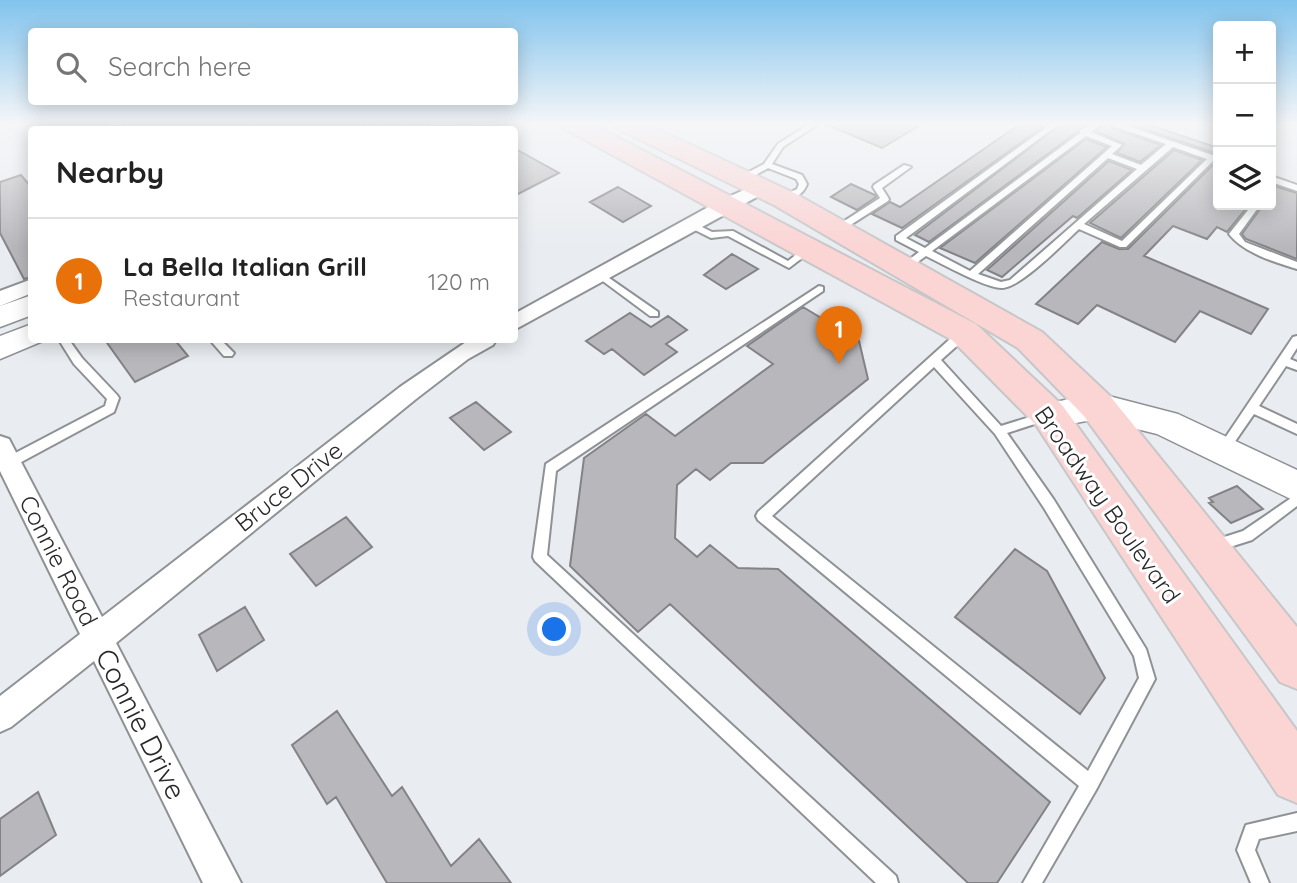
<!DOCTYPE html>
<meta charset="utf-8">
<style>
body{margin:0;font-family:Quicksand,sans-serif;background:#f2f2f2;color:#222}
.controls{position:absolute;right:21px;top:21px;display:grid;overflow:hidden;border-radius:7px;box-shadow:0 4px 18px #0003}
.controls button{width:63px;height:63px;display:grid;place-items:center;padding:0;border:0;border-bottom:2px solid #e0e0e0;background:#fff;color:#222;font:35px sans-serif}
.you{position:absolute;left:555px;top:630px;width:24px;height:24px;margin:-18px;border:5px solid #fff;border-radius:50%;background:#1a73e8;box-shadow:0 0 0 10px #1a73e833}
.badge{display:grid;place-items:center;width:46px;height:46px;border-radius:50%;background:#0b8043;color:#fff;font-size:23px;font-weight:700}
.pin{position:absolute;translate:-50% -58px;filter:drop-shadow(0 2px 4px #0008)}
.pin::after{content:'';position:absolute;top:37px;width:24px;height:21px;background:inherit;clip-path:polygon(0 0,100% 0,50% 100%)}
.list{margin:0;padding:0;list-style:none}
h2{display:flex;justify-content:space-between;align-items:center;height:91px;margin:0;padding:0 28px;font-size:30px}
h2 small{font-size:23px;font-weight:400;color:#767676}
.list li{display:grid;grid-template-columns:46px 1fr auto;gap:21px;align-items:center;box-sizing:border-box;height:126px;padding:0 28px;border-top:2px solid #e0e0e0}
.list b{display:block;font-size:26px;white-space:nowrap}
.list p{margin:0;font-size:23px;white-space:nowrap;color:#767676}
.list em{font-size:23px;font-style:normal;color:#767676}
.icon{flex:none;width:38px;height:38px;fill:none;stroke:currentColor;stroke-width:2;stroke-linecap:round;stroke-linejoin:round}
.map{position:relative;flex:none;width:1297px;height:883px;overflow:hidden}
.search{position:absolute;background:#fff;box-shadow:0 4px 18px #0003;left:28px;top:28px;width:490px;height:77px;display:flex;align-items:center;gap:18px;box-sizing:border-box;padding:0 24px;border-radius:7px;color:#767676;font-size:26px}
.panel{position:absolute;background:#fff;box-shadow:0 4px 18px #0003;left:28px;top:126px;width:490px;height:217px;border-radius:7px}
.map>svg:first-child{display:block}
.commercial{fill:#f3dae5}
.building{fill:#b8b7bb;stroke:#838286;stroke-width:2}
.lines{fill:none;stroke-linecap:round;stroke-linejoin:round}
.lane-casing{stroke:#8e9295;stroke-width:4}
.street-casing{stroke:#8e9295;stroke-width:4}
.secondary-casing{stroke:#8e9295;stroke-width:3}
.primary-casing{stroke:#c7c7c8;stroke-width:4}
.lane{fill:#fff;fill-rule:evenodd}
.street{fill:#fff;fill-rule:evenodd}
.secondary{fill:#fff;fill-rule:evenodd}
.primary{fill:#fbd4d4;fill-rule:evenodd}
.labels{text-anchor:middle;stroke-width:6;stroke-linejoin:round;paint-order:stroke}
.street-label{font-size:24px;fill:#28292a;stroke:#fff}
.near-street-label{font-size:28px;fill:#28292a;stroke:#fff}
</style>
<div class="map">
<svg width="1297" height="883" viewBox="0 0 1297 883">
<rect width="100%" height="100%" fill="#e9ecf0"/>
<!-- commercial -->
<path class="commercial" d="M142,124H406L394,130H148Z"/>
<!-- building -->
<path class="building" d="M825,124H922L882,148Z
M1020,124H1047L902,228L872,214L890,202L900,207Z
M1061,124H1088L929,242L915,235Z
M1103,124H1109L1112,128L1161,145L1140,162L1117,153L1124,144L1096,131Z
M1129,124H1147L1218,148V154Z
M1086,139L1107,147L975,263L940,248Z
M514,148L559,173L514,196Z
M1174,150L1202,160L1121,238L1090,223Z
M1109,161L1132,170L1077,218L1073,216L1002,277L987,270Z
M1214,164H1218V205H1249L1227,232L1217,227L1207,239L1173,226L1144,256L1268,309L1251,334L1200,311L1175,342L1097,305L1078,324L1036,304L1102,242L1119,249H1128Z
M21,175L32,188V277L24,279L0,233V182Z
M851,184L875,195L876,197L857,210L831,197Z
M1271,185L1297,193V259L1246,239L1242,234L1263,205H1271Z
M618,187L651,206L623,222L590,202Z
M732,254L758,269L726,289L704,275Z
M803,307L859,341L868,379L763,463H731L710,480L696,469L677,485L675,538L697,557L710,545L738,568L778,569L1050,802L997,883H968L670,604L638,632L570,566L584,458L646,414L675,436L773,364L747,346Z
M630,313L651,327L668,316L687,330L666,344L677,352L644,375L612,349L604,354L586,341Z
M105,340H175L188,356L135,382Z
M476,402L511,432L484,450L450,418Z
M1237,486L1263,509L1231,523L1209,503L1213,502L1209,498Z
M346,517L372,547L316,586L290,554Z
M1015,549L1047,571L1105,678L1080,714L955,617Z
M245,607L264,640L217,671L199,635Z
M337,711L392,796L402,787L451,866L479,839L511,883H387L336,797L327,804L292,745Z
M38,792L56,835L0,876V819Z"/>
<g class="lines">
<defs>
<path id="lane" d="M364,124H373L381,130H371Z
M809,124H818L783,147L772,164L802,175L807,184C804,194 791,202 781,201V197L797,189L799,184L796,179L768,168L747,180H741V176L764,164L778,144Z
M1051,124H1059L906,238L925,248L1080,133V130L1093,124H1101L1091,132L1122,145L1112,154L1141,165L1166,144L1113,126L1112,124H1122L1218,157V162L1213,161L1126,247H1120L1079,229C1064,243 1020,288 1002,288C985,288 943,264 926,256L908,269H902V265L919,252L896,240V236ZM1086,136L1112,146L970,271L932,251ZM1173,147L1207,159L1122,241L1084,224ZM1108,158L1137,169L1010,280L1001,282L978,274Z
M904,165L911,167L882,188L889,199L888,201L841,231H835V227L880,198L873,187L874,185Z
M1271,176L1297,185V191L1271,182Z
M1252,205H1260L1239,234L1245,242L1297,262V269C1274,262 1244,253 1229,234Z
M690,221L712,232L733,231L788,261L807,246L810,245L815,248L789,268L728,236L711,238L687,226L685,224Z
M599,271L658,312V316H650L596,276V272Z
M819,286L823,287V291L556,471L547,555L896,876L898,883H876L535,561L533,557L546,464Z
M964,329L968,330L969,333L968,336L941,360L1001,426L1046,412L1052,416L1050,419L1007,433L1054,500L1146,649L1155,679L1096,790L1042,883H1023L1079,786L758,520L756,516L758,512L960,330ZM934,367L995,434L1044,508L1134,656L1139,678L1088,771L772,516Z
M1297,336V348L1290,359L1297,362V370L1286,366L1259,406L1297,424V434L1254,414L1227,453H1219L1217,450L1219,447L1293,337Z
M59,340H69L82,358L117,395L119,398L114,412L12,467H4L2,463L4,459L105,406L107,399L74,364Z
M210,340H221L234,353L232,356H224Z
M1297,494V506L1252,540L1214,552L1209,550L1207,546L1209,542L1243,531Z
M1297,813V831L1259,839L1255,850L1269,883H1251L1237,850L1246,825Z"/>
<path id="street" d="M106,124H122L128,130H111Z
M760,183L766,184L769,188L766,192L514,330V314L721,200Z
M32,279V293L0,306V291Z
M469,340H496L493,345L468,359L416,399L116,643L241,883H203L94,661L11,727L0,732V696L80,634L0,471V436L9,439L102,617L400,387Z"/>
<path id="secondary" d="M430,124H458L453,130H423Z
M467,124H494L489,130H461Z
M32,295V315L0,327V306Z
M32,324V340H44L43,341L0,359V336Z
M1097,393L1178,414L1297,470V502L1157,434L1097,419L1049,428L1037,424L1032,415L1037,406Z"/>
<path id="primary" d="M562,124H592L976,324L1062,405L1297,731V803L1278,795L1036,425L952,340L565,129Z
M615,124H646L794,193L1042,332L1110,396L1297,627V689L1280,682L1084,416L1018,348L774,205L618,129Z"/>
</defs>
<!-- lane casing -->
<use href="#lane" class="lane-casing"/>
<!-- street casing -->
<use href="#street" class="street-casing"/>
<!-- secondary casing -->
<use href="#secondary" class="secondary-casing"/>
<!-- primary casing -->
<use href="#primary" class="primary-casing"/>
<!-- lane -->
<use href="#lane" class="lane"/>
<!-- street -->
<use href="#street" class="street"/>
<!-- secondary -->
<use href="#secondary" class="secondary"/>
<!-- primary -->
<use href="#primary" class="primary"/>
</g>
<!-- sky -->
<linearGradient id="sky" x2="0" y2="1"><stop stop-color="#81c3ed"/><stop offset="0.5" stop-color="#f5f6f8"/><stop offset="1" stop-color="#f5f6f8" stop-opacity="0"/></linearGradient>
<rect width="1297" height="247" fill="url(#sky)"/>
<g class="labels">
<!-- street labels -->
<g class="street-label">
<text transform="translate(289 487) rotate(-38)" y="8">Bruce Drive</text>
<text transform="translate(1107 505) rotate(55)" y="8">Broadway Boulevard</text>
<text transform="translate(58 561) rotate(63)" y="8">Connie Road</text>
</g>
<!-- near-street labels -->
<g class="near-street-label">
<text transform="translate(141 724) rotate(63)" y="10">Connie Drive</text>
</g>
</g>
</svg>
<div class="controls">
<button>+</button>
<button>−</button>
<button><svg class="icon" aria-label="layers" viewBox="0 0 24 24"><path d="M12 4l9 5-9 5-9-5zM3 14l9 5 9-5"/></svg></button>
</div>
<div class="you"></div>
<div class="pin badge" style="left:839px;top:364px;background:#e8710a">1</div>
<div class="search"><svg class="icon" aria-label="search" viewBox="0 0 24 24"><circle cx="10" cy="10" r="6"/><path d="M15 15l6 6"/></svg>Search here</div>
<section class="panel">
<h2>Nearby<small></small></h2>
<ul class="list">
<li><span class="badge" style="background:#e8710a">1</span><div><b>La Bella Italian Grill</b><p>Restaurant</p></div><em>120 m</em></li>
</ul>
</section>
</div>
